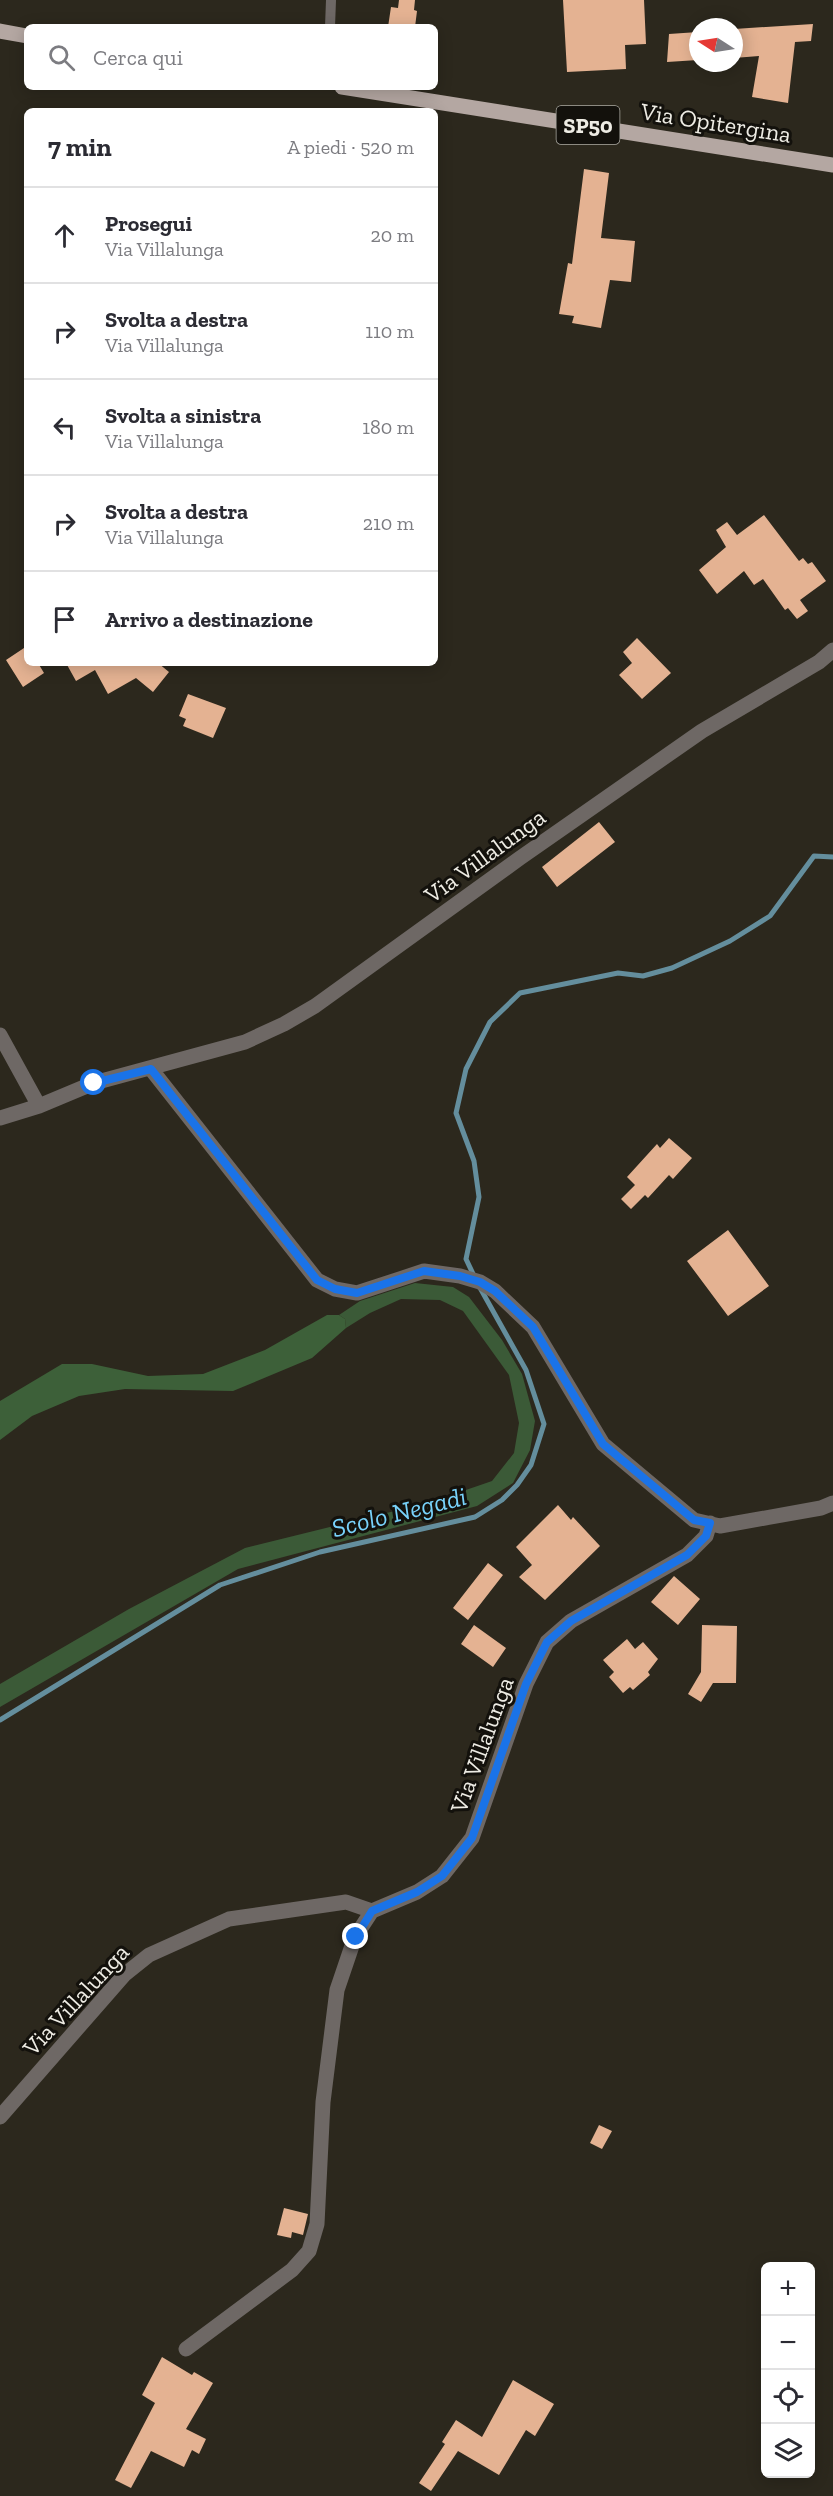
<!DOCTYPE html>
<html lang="it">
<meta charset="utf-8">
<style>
body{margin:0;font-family:"Zilla Slab",serif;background:#f7f7f7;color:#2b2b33}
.controls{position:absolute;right:18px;bottom:18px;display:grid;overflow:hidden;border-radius:9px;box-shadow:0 3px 15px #0003}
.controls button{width:54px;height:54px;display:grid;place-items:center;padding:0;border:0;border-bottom:2px solid #e1e1e2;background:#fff;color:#2b2b33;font:30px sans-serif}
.compass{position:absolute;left:689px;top:18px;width:54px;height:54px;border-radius:50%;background:#fff;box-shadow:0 3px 15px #0003;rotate:282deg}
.stop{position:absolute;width:18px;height:18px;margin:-14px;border:4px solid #1a73e8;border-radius:50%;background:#fff}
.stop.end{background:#1a73e8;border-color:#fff;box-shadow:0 2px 6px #0008}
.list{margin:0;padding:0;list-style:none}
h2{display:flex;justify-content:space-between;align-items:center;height:78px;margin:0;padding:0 24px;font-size:26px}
h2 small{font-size:20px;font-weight:400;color:#7c7c81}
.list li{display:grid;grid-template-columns:39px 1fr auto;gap:18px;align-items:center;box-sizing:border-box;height:96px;padding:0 24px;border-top:2px solid #e1e1e2}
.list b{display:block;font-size:22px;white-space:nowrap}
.list p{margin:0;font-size:20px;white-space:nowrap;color:#7c7c81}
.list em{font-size:20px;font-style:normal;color:#7c7c81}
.icon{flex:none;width:33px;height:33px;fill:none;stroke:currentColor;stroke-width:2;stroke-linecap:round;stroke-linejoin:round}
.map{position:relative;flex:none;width:833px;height:2496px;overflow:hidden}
.search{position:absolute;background:#fff;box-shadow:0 3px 15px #0003;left:24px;top:24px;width:414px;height:66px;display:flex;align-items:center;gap:15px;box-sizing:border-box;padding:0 21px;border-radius:9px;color:#7c7c81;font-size:22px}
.panel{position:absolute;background:#fff;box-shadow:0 3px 15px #0003;left:24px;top:108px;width:414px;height:558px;border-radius:9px}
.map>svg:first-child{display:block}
.green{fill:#3b5a37}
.forest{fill:#3d6039}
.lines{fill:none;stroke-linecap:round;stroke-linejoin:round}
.stream{stroke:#648e9d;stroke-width:5}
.building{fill:#e4b292}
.lane{stroke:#6e6865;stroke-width:10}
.street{stroke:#6e6865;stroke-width:15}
.primary{stroke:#b4a7a2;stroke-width:15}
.route{stroke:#1a73e8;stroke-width:8}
.labels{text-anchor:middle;stroke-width:6;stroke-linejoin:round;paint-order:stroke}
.shield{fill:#13110c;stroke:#acaaa3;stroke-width:1.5}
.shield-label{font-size:22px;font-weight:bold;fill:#eeece4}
.street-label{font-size:24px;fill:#eeece4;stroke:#13110c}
.water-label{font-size:26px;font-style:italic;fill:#78d2fa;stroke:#13110c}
</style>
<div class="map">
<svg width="833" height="2496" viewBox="0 0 833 2496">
<rect width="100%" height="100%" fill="#2c281d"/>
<!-- green -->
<path class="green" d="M415,1283L453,1287L469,1297L502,1340L522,1374L535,1421L530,1450L513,1483L477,1506L238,1569L0,1707V1684L129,1609L245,1548L431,1502L492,1481L514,1453L519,1423L509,1375L463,1311L440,1300L401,1299L370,1313L346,1328L345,1319L339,1315L360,1301Z"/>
<!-- forest -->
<path class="forest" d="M327,1315H339L345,1319L346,1328L312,1358L233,1391L125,1389L79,1396L32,1416L0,1440V1401L62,1364H92L148,1376L203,1374L265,1350Z"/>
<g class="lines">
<!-- stream -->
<path class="stream" d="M475,1278L466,1259L479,1197L474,1161L456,1113L466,1069L490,1022L520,993L618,973L643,976L672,968L730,941L770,916L814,856L833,857
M0,1720L220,1585L320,1552L475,1517L502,1500L517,1485L531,1465L544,1424L526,1370L479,1286"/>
</g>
<!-- building -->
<path class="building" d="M399,0H415L414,10L417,11L415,27H388L391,7L398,8Z
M563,0H644L646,44L625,45L626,69L567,72Z
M813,24L811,41L795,42L788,103L752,97L759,56L734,58V29Z
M698,32V60L667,62L669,34Z
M584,169L609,173L601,238L635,241L631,282L610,280L601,328L572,323L574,316L559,314L568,263L572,264Z
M764,515L799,561L803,558L808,564L812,562L826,581L800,600L808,611L797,619L788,608L785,610L763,579L754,585L744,571L717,594L699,570L726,547L716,530L727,522L737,535Z
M637,638L671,673L642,699L619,675L632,663L623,652Z
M27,646V663H38L44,673L23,687L6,660Z
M66,663H158L169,672L153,692L136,678L108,694L95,670L76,681Z
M188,694L226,708L213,738L183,726L186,719L179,716Z
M599,822L615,842L557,887L542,867Z
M669,1138L692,1158L673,1179L669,1175L648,1198L645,1195L631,1209L621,1199L635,1185L627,1177L657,1144L660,1148Z
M728,1230L769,1286L728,1316L687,1261Z
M558,1505L571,1520L573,1517L600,1546L545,1600L519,1577L532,1565L516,1547Z
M488,1563L503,1575L468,1620L453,1608Z
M674,1576L700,1599L678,1625L651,1602Z
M474,1625L506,1648L493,1667L461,1644Z
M702,1625L737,1626L736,1683H713L701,1702L688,1694L701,1672Z
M627,1639L635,1649L643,1642L658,1659L648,1672L650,1675L633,1690L630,1687L623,1693L609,1677L614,1672L603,1660Z
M599,2125L612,2131L602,2149L590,2143Z
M284,2208L308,2214L303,2235L292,2232L291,2238L277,2235Z
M162,2357L192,2375L194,2372L213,2383L186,2429L206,2439L199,2454L192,2450L184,2467L151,2451L131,2488L115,2480L155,2403L142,2395Z
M513,2380L554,2404L535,2436L526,2430L499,2475L458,2451L431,2491L419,2483L445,2444L442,2442L456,2420L482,2437Z"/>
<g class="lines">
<!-- lane -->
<path class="lane" d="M330,27L331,0"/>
<!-- street -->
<path class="street" d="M0,1035L39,1106
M151,1069L317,1280L335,1289L357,1293L424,1271L460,1276L480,1282L495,1291L533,1327L603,1444L694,1520L720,1526L821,1508L833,1503
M0,1118L39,1106L94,1083L245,1042L284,1024L315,1006L520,858L702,731L819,662L833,650
M0,2117L124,1975L149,1955L229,1919L346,1902L372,1911
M186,2349L292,2270L309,2251L317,2224L323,2102L337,1990L355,1937L372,1911L417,1892L442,1876L472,1838L526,1684L547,1642L571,1621L687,1555L706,1536L710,1523"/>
<!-- primary -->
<path class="primary" d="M0,31L27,36
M342,87L833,165"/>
</g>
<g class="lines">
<!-- route -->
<path class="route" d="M94,1083L151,1069L317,1280L335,1289L357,1293L424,1271L460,1276L480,1282L495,1291L533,1327L603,1444L694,1520L710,1523L706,1536L687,1555L571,1621L547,1642L526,1684L472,1838L442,1876L417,1892L372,1911L356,1937"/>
</g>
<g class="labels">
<!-- shield labels -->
<rect class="shield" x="556.5" y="106" width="63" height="38" rx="4.5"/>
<g class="shield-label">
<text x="588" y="133">SP50</text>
</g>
<!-- street labels -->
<g class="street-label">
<text transform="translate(716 123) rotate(9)" y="8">Via Opitergina</text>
<text transform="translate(485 856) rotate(-36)" y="8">Via Villalunga</text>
<text transform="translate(482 1745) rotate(-70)" y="8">Via Villalunga</text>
<text transform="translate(76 2000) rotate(-47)" y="8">Via Villalunga</text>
</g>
<!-- water labels -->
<g class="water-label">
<text transform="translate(399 1512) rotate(-14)" y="9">Scolo Negadi</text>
</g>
</g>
</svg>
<div class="controls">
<button>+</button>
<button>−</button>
<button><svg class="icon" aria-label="locate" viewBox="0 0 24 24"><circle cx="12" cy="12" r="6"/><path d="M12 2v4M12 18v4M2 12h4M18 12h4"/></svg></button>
<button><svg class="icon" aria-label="layers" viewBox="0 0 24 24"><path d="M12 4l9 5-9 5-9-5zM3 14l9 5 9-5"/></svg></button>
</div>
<svg class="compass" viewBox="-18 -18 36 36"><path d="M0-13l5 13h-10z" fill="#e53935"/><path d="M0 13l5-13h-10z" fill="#7c7c81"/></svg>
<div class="stop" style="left:94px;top:1083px"></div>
<div class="stop end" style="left:356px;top:1937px"></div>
<div class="search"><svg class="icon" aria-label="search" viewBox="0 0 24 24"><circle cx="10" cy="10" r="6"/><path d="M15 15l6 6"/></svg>Cerca qui</div>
<section class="panel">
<h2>7 min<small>A piedi · 520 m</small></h2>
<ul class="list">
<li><svg class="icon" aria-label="ahead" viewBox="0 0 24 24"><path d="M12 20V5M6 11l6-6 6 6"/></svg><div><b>Prosegui</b><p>Via Villalunga</p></div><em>20 m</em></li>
<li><svg class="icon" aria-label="right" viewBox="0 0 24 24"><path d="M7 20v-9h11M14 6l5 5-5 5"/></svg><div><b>Svolta a destra</b><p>Via Villalunga</p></div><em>110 m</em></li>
<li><svg class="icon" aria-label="left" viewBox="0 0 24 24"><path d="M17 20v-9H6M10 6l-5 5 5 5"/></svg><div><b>Svolta a sinistra</b><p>Via Villalunga</p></div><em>180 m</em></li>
<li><svg class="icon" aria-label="right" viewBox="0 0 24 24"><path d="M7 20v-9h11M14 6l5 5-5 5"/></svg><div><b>Svolta a destra</b><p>Via Villalunga</p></div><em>210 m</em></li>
<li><svg class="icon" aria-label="arrive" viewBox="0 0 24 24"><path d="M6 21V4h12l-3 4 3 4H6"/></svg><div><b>Arrivo a destinazione</b></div></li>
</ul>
</section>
</div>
